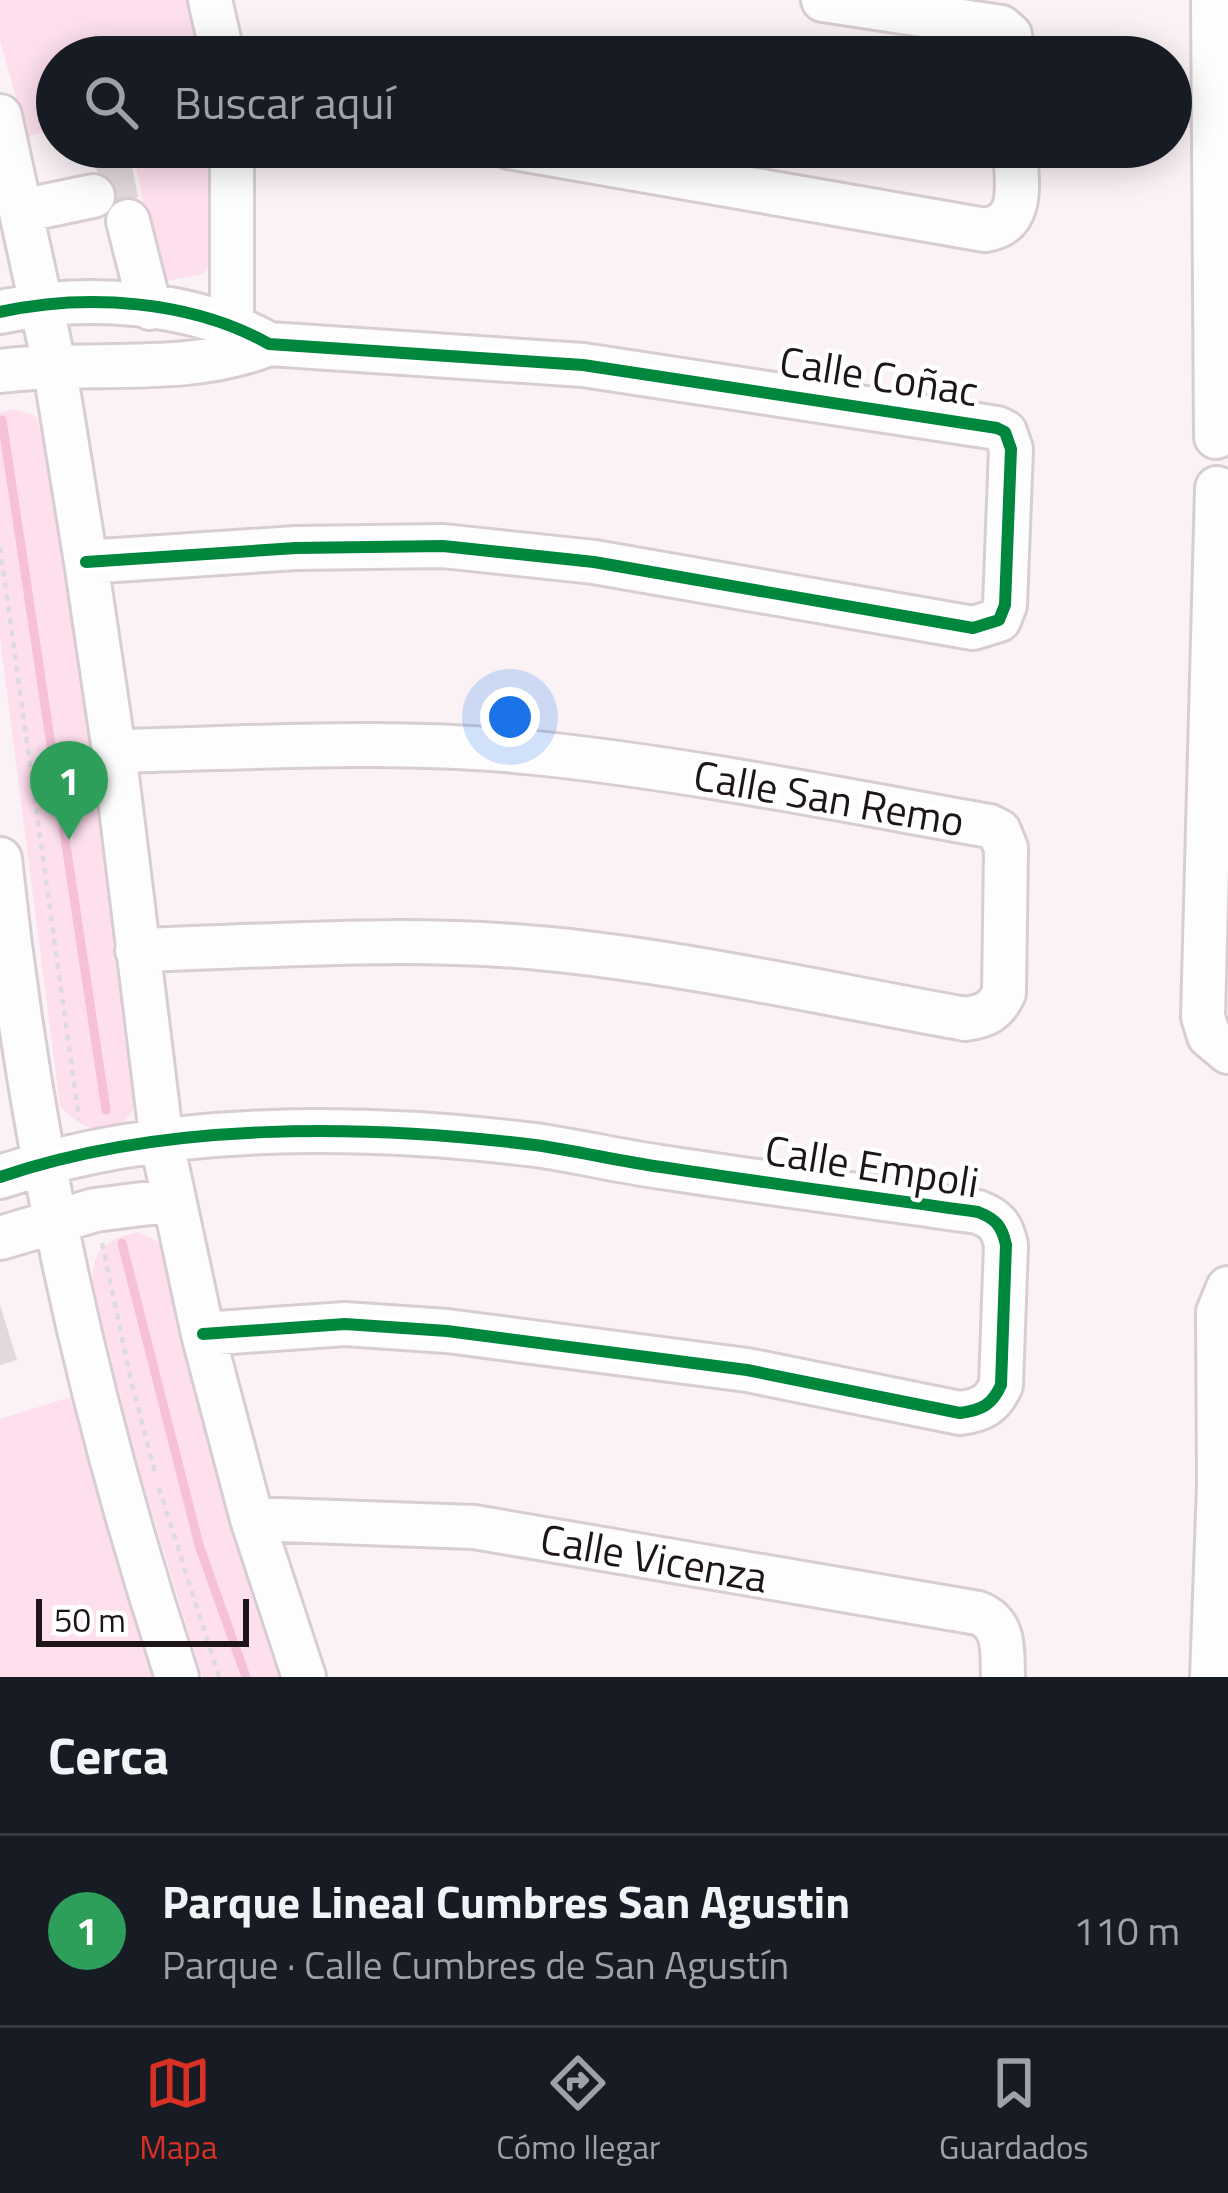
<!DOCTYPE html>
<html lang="es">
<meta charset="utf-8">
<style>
body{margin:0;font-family:"Titillium Web",sans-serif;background:#242831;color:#f1f3f6}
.scale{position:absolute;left:36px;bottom:30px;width:213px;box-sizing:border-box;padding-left:12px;border:6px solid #1e1519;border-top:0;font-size:33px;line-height:42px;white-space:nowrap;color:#1e1519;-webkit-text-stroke:9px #fff;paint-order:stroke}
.you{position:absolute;left:510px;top:717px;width:42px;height:42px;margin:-30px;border:9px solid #fff;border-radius:50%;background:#1a73e8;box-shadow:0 0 0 18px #1a73e833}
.badge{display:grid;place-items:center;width:78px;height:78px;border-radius:50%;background:#d93025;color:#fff;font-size:39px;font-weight:700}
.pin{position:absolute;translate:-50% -99px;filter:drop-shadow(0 3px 6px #0008)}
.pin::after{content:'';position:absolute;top:63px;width:42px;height:36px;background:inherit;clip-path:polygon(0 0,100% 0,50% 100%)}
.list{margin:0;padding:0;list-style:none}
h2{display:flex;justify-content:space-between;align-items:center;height:156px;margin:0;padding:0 48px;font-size:51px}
h2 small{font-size:39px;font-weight:400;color:#9ea1a6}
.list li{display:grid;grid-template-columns:78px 1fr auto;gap:36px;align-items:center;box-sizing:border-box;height:192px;padding:0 48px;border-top:3px solid #363941}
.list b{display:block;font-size:45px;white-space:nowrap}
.list p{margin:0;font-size:39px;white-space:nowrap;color:#9ea1a6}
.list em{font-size:39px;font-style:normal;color:#9ea1a6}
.icon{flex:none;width:66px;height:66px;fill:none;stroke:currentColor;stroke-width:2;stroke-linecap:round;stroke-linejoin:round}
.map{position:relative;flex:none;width:1228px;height:1677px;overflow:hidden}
.search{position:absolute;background:#171b24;box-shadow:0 6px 30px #0003;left:36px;right:36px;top:36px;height:132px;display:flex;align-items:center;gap:30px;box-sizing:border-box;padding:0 42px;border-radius:66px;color:#9ea1a6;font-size:45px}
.sheet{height:348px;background:#171b24}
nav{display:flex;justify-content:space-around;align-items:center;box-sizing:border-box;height:168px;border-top:3px solid #363941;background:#171b24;font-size:33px;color:#9ea1a6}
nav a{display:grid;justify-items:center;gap:6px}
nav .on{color:#d93025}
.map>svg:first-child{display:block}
.green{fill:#fddfed}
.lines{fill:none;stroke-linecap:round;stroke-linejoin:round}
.stream{stroke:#f7c0d9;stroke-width:9}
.building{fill:#e2d9dd}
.minor-casing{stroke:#d8ced2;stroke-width:48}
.path{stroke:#dedbdc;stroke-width:4.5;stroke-dasharray:6 6;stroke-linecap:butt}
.minor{stroke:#fefdfe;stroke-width:42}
.cycleway-casing{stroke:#fff;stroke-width:20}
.cycleway{stroke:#00873e;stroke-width:12}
.labels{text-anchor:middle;stroke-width:9;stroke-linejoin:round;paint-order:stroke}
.street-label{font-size:42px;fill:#1e1519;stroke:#fff}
</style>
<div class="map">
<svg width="1228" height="1677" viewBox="0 0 1228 1677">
<rect width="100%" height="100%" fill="#fbf2f6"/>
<!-- green -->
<path class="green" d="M0,0H194L204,57H57V128L27,137L0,40Z
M132,147H216L224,243L203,274L160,282Z
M14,409L34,415L56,449L138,1102C118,1141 87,1136 60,1106L0,638V413Z
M138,1232L163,1244L288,1677H202L132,1447L93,1284C91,1250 106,1239 138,1232Z
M77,1395L161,1677H0V1419Z"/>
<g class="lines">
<!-- stream -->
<path class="stream" d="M2,420L106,1110
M122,1243L199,1545L246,1677"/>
</g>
<!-- building -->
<path class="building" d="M90,147H128L138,197L107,206Z
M0,1305L17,1360L0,1365Z"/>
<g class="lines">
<defs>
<path id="minor" d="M210,0L223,57
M823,0L1001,27L1010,35L1013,57
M1213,0L1216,437
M0,116L54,364L86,562L114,751L162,1143L203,1334L252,1519L304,1677
M509,147L985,230C1027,223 1016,181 1015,147
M21,211L93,196
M128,221L150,308
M0,312C86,293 191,300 269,344L583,365L997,428L1005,432L1011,449L1005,605L999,620L973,628L594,562L443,546L296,548L86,562
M232,350V147
M0,371C90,359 184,378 269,344
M1217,488L1203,1017L1209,1036L1228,1052
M114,751C254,748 396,738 536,753C688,769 838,799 989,826L999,831L1006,848L1004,993C995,1012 985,1016 965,1019C827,994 689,963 549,949C412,935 274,946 137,950
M0,859C29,1137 89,1412 177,1677
M0,1177C164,1121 364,1124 535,1145C577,1151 619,1161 661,1167C766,1183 872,1197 978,1212C996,1219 1002,1226 1006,1245L1001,1385C992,1405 982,1410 960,1413L747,1370L447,1331L345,1324L203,1334
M0,1238L95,1210L174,1200
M252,1519L474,1527L978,1613C1006,1624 1002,1650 1003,1677
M1212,1677L1219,1486L1218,1312L1228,1288"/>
</defs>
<!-- minor casing -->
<use href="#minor" class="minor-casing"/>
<!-- path -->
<path class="path" d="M0,547L79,1119
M102,1243L130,1376L156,1477
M159,1488L219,1677"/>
<!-- minor -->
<use href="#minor" class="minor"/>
<defs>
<path id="cycleway" d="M0,312C86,293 191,300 269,344L583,365L997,428L1005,432L1011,449L1005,605L999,620L973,628L594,562L443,546L296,548L86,562
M0,1177C164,1121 364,1124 535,1145C577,1151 619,1161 661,1167C766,1183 872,1197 978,1212C996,1219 1002,1226 1006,1245L1001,1385C992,1405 982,1410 960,1413L747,1370L447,1331L345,1324L203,1334"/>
</defs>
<!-- cycleway casing -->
<use href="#cycleway" class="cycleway-casing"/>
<!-- cycleway -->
<use href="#cycleway" class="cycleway"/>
</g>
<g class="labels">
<!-- street labels -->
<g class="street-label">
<text transform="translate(879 376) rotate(9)" y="15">Calle Coñac</text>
<text transform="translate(829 798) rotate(10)" y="15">Calle San Remo</text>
<text transform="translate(872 1166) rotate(9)" y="15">Calle Empoli</text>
<text transform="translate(654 1558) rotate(10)" y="15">Calle Vicenza</text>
</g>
</g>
</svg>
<div class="scale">50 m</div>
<div class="you"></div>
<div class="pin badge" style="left:69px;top:840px;background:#2e9e5b">1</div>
<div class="search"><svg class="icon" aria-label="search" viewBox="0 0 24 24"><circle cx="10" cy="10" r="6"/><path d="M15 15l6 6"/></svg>Buscar aquí</div>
</div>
<section class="sheet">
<h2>Cerca<small></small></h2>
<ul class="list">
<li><span class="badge" style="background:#2e9e5b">1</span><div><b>Parque Lineal Cumbres San Agustin</b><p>Parque · Calle Cumbres de San Agustín</p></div><em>110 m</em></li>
</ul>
</section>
<nav>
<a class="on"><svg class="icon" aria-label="map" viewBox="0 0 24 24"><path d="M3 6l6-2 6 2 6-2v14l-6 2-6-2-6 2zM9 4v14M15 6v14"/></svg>Mapa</a>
<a><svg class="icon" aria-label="directions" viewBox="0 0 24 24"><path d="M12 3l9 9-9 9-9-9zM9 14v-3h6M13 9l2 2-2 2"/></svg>Cómo llegar</a>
<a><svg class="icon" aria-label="saved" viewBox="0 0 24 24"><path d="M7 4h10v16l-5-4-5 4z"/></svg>Guardados</a>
</nav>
